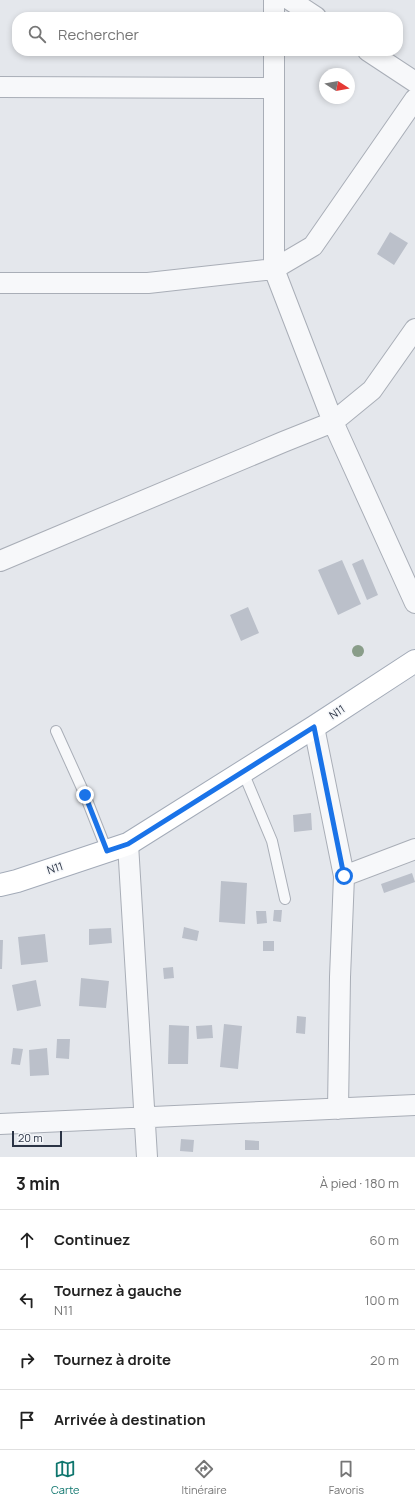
<!DOCTYPE html>
<html lang="fr">
<meta charset="utf-8">
<style>
body{margin:0;font-family:Manrope,sans-serif;background:#f2f2f2;color:#222}
.compass{position:absolute;left:319px;top:68px;width:36px;height:36px;border-radius:50%;background:#fff;box-shadow:0 2px 6px #0003;rotate:101deg}
.scale{position:absolute;left:12px;bottom:10px;width:50px;box-sizing:border-box;padding-left:4px;border:2px solid #2b3445;border-top:0;font-size:11px;line-height:14px;white-space:nowrap;color:#2b3445;-webkit-text-stroke:3px #f4f6f9;paint-order:stroke}
.stop{position:absolute;width:12px;height:12px;margin:-9px;border:3px solid #1a73e8;border-radius:50%;background:#fff}
.stop.end{background:#1a73e8;border-color:#fff;box-shadow:0 1px 4px #0008}
.list{margin:0;padding:0;list-style:none}
h2{display:flex;justify-content:space-between;align-items:center;height:52px;margin:0;padding:0 16px;font-size:17px}
h2 small{font-size:13px;font-weight:400;color:#767676}
.list li{display:grid;grid-template-columns:26px 1fr auto;gap:12px;align-items:center;box-sizing:border-box;height:60px;padding:0 16px;border-top:1px solid #e0e0e0}
.list b{display:block;font-size:15px;white-space:nowrap}
.list p{margin:0;font-size:13px;white-space:nowrap;color:#767676}
.list em{font-size:13px;font-style:normal;color:#767676}
.icon{flex:none;width:22px;height:22px;fill:none;stroke:currentColor;stroke-width:2;stroke-linecap:round;stroke-linejoin:round}
.map{position:relative;flex:none;width:415px;height:1157px;overflow:hidden}
.search{position:absolute;background:#fff;box-shadow:0 2px 6px #0003;left:12px;right:12px;top:12px;height:44px;display:flex;align-items:center;gap:10px;box-sizing:border-box;padding:0 14px;border-radius:16px;color:#767676;font-size:15px}
.sheet{height:292px;background:#fff}
nav{display:flex;justify-content:space-around;align-items:center;box-sizing:border-box;height:56px;border-top:1px solid #e0e0e0;background:#fff;font-size:11px;color:#767676}
nav a{display:grid;justify-items:center;gap:2px}
nav .on{color:#0f766e}
.map>svg:first-child{display:block}
.building{fill:#bbc0ca}
.lines{fill:none;stroke-linecap:round;stroke-linejoin:round}
.service-casing{stroke:#a9aeb7;stroke-width:12}
.minor-casing{stroke:#a9aeb7;stroke-width:22}
.primary-casing{stroke:#a3abb8;stroke-width:24}
.service{stroke:#f7f8fa;stroke-width:10}
.minor{stroke:#f7f8fa;stroke-width:20}
.primary{stroke:#fff;stroke-width:22}
.tree{fill:#899d89}
.route{stroke:#1a73e8;stroke-width:5}
.labels{text-anchor:middle;stroke-width:3;stroke-linejoin:round;paint-order:stroke}
.street-label{font-size:11px;fill:#2b3445;stroke:#f4f6f9}
</style>
<div class="map">
<svg width="415" height="1157" viewBox="0 0 415 1157">
<rect width="100%" height="100%" fill="#e4e7ec"/>
<!-- building -->
<path class="building" d="M390,232L408,243L394,265L377,254Z
M363,559L378,595L367,600L352,564Z
M342,560L361,604L338,615L318,570Z
M248,607L259,633L241,641L230,615Z
M311,813L312,830L294,832L293,815Z
M412,873L415,882L384,893L381,884Z
M221,881L247,883L245,924L219,922Z
M274,910H282L281,922L273,921Z
M256,911H266L267,923L257,924Z
M184,927L199,931L197,941L182,938Z
M111,928L112,943L89,945V929Z
M45,934L48,962L21,965L18,937Z
M0,940H3L2,969H0Z
M263,941H274V951H263Z
M173,967L174,978L164,979L163,968Z
M81,978L109,981L106,1008L79,1006Z
M36,980L41,1006L17,1011L12,985Z
M297,1016L306,1017L305,1034L296,1033Z
M224,1024L242,1026L238,1069L220,1067Z
M169,1025L189,1026L188,1064H168Z
M212,1025L213,1038L197,1039L196,1026Z
M57,1039H70L69,1059L56,1058Z
M13,1048L23,1049L20,1065L11,1064Z
M47,1048L49,1075L30,1076L29,1050Z
M181,1139L194,1140L193,1152L180,1151Z
M245,1140L259,1141V1150H245Z"/>
<g class="lines">
<defs>
<path id="service" d="M56,731L85,795L107,851
M243,772L272,841L285,899"/>
<path id="minor" d="M290,0L316,17
M274,17V0
M274,51V269L333,422L415,603
M368,51L415,82
M0,87L274,88
M0,283H148L274,269L313,246L415,99
M0,561L283,442L333,422L372,390L415,329
M314,727L344,876L340,977L338,1109
M128,844L147,1157
M344,876L415,849
M0,1124L415,1105"/>
<path id="primary" d="M0,885L17,881L128,844L314,727L415,661"/>
</defs>
<!-- service casing -->
<use href="#service" class="service-casing"/>
<!-- minor casing -->
<use href="#minor" class="minor-casing"/>
<!-- primary casing -->
<use href="#primary" class="primary-casing"/>
<!-- service -->
<use href="#service" class="service"/>
<!-- minor -->
<use href="#minor" class="minor"/>
<!-- primary -->
<use href="#primary" class="primary"/>
</g>
<!-- trees -->
<circle class="tree" cx="358" cy="651" r="6"/>
<g class="lines">
<!-- route -->
<path class="route" d="M85,795L107,851L128,844L314,727L344,876"/>
</g>
<g class="labels">
<!-- street labels -->
<g class="street-label">
<text transform="translate(337 712) rotate(-33)" y="4">N11</text>
<text transform="translate(55 868) rotate(-18)" y="4">N11</text>
</g>
</g>
</svg>
<svg class="compass" viewBox="-18 -18 36 36"><path d="M0-13l5 13h-10z" fill="#e53935"/><path d="M0 13l5-13h-10z" fill="#767676"/></svg>
<div class="scale">20 m</div>
<div class="stop" style="left:344px;top:876px"></div>
<div class="stop end" style="left:85px;top:795px"></div>
<div class="search"><svg class="icon" aria-label="search" viewBox="0 0 24 24"><circle cx="10" cy="10" r="6"/><path d="M15 15l6 6"/></svg>Rechercher</div>
</div>
<section class="sheet">
<h2>3 min<small>À pied · 180 m</small></h2>
<ul class="list">
<li><svg class="icon" aria-label="ahead" viewBox="0 0 24 24"><path d="M12 20V5M6 11l6-6 6 6"/></svg><div><b>Continuez</b></div><em>60 m</em></li>
<li><svg class="icon" aria-label="left" viewBox="0 0 24 24"><path d="M17 20v-9H6M10 6l-5 5 5 5"/></svg><div><b>Tournez à gauche</b><p>N11</p></div><em>100 m</em></li>
<li><svg class="icon" aria-label="right" viewBox="0 0 24 24"><path d="M7 20v-9h11M14 6l5 5-5 5"/></svg><div><b>Tournez à droite</b></div><em>20 m</em></li>
<li><svg class="icon" aria-label="arrive" viewBox="0 0 24 24"><path d="M6 21V4h12l-3 4 3 4H6"/></svg><div><b>Arrivée à destination</b></div></li>
</ul>
</section>
<nav>
<a class="on"><svg class="icon" aria-label="map" viewBox="0 0 24 24"><path d="M3 6l6-2 6 2 6-2v14l-6 2-6-2-6 2zM9 4v14M15 6v14"/></svg>Carte</a>
<a><svg class="icon" aria-label="directions" viewBox="0 0 24 24"><path d="M12 3l9 9-9 9-9-9zM9 14v-3h6M13 9l2 2-2 2"/></svg>Itinéraire</a>
<a><svg class="icon" aria-label="saved" viewBox="0 0 24 24"><path d="M7 4h10v16l-5-4-5 4z"/></svg>Favoris</a>
</nav>
